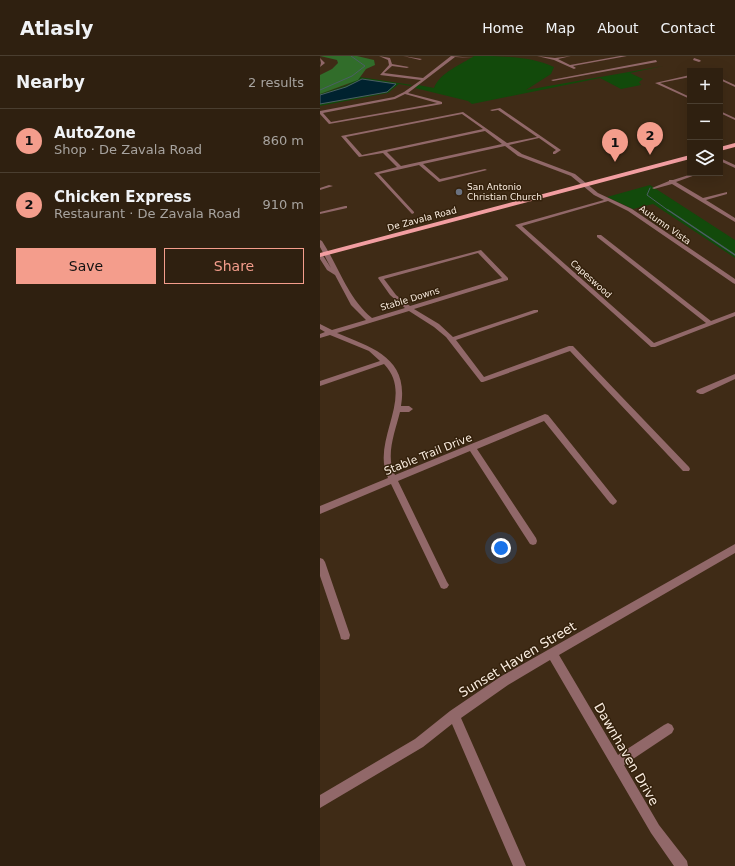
<!DOCTYPE html>
<meta charset="utf-8">
<style>
body{margin:0;font-family:"DejaVu Sans",sans-serif;background:#3b2d1e;color:#f1f3f6}
.controls{position:absolute;right:12px;top:12px;display:grid;overflow:hidden;border-radius:0px;box-shadow:0 4px 16px #0002}
.controls button{width:36px;height:36px;display:grid;place-items:center;padding:0;border:0;border-bottom:1px solid #4a3e30;background:#2f2010;color:#f1f3f6;font:20px sans-serif}
.you{position:absolute;left:181px;top:492px;width:14px;height:14px;margin:-10px;border:3px solid #fff;border-radius:50%;background:#1a73e8;box-shadow:0 0 0 6px #1a73e833}
.badge{display:grid;place-items:center;width:26px;height:26px;border-radius:50%;background:#f49d8c;color:#111;font-size:13px;font-weight:700}
.pin{position:absolute;translate:-50% -33px;filter:drop-shadow(0 1px 2px #0008)}
.pin::after{content:'';position:absolute;top:21px;width:14px;height:12px;background:inherit;clip-path:polygon(0 0,100% 0,50% 100%)}
.list{margin:0;padding:0;list-style:none}
h2{display:flex;justify-content:space-between;align-items:center;height:52px;margin:0;padding:0 16px;font-size:17px}
h2 small{font-size:13px;font-weight:400;color:#a7a39f}
.list li{display:grid;grid-template-columns:26px 1fr auto;gap:12px;align-items:center;box-sizing:border-box;height:64px;padding:0 16px;border-top:1px solid #4a3e30}
.list b{display:block;font-size:15px;white-space:nowrap}
.list p{margin:0;font-size:13px;white-space:nowrap;color:#a7a39f}
.list em{font-size:13px;font-style:normal;color:#a7a39f}
.actions{display:flex;gap:8px;padding:12px 16px}
.actions a{flex:1;padding:9px 0;border:1px solid #f49d8c;border-radius:0px;text-align:center;font-size:14px;color:#f49d8c}
.actions .main{background:#f49d8c;color:#111}
.icon{flex:none;width:22px;height:22px;fill:none;stroke:currentColor;stroke-width:2;stroke-linecap:round;stroke-linejoin:round}
.map{position:relative;flex:none;width:415px;height:810px;overflow:hidden}
header{display:flex;align-items:center;gap:24px;box-sizing:border-box;height:56px;padding:0 20px;background:#2f2010;border-bottom:1px solid #4a3e30}
header strong{font-size:19px}
nav{display:flex;gap:22px;margin-inline-start:auto;font-size:14px}
main{display:flex}
aside{flex:1;background:#2f2010}
.map>svg:first-child{display:block}
.green{fill:#124a0b}
.forest{fill:#316d2a}
.water{fill:#00222f;stroke:#4b5f64}
.lines{fill:none;stroke-linecap:round;stroke-linejoin:round}
.stream-far1{stroke:#4b5f64;stroke-width:1}
.stream{stroke:#4b5f64;stroke-width:1.5}
.minor{fill:#916869;fill-rule:evenodd}
.major{fill:#f29ea1;fill-rule:evenodd}
.worship-dot{fill:#6b7280;stroke:#34210c;stroke-width:1.5}
.labels{text-anchor:middle;stroke-width:3;stroke-linejoin:round;paint-order:stroke}
.far-poi-label{font-size:9px;fill:#faede0;stroke:#34210c;text-anchor:start}
.far-street-label{font-size:9px;fill:#faede0;stroke:#34210c}
.street-label{font-size:11px;fill:#faede0;stroke:#34210c}
.near-street-label{font-size:13px;fill:#faede0;stroke:#34210c}
</style>
<header>
<strong>Atlasly</strong>
<nav><a>Home</a><a>Map</a><a>About</a><a>Contact</a></nav>
</header>
<main>
<aside>
<h2>Nearby<small>2 results</small></h2>
<ul class="list">
<li><span class="badge">1</span><div><b>AutoZone</b><p>Shop · De Zavala Road</p></div><em>860 m</em></li>
<li><span class="badge">2</span><div><b>Chicken Express</b><p>Restaurant · De Zavala Road</p></div><em>910 m</em></li>
</ul>
<div class="actions"><a class="main">Save</a><a>Share</a></div>
</aside>
<div class="map">
<svg width="415" height="810" viewBox="0 0 415 810">
<rect width="100%" height="100%" fill="#3f2b16"/>
<!-- green -->
<path class="green" d="M154,0C181,0 210,0 234,11L231,18L206,34L343,10L310,17L323,23L319,26L321,29L301,33L280,22L152,48L148,45L95,32L98,29L114,32C119,17 142,8 154,0Z
M40,21L92,29L90,30L79,28L68,37L0,50V38L27,29Z
M330,129L415,184V202L333,148L313,153L287,141Z"/>
<!-- forest -->
<path class="forest" d="M37,0L54,4L55,9L46,13L38,24L0,38V19L12,13L18,7L17,4L0,0Z"/>
<!-- water -->
<path class="water" d="M42,23L76,28L67,36L0,48V39L26,31Z"/>
<g class="lines">
<!-- stream-far1 -->
<path class="stream-far1" d="M0,34L32,20L45,10L31,0
M330,132L327,139L349,155"/>
<!-- stream -->
<path class="stream" d="M348,154L415,199"/>
<!-- minor -->
<path class="minor" d="M59,0L70,2L72,8L89,11L87,12L72,10L64,17L103,22L131,0L154,2L135,1L88,37L119,45L122,46V48L9,68L0,58V55L74,41L84,36L101,24L60,19L69,9L68,4ZM85,38L117,47L11,66L3,57L75,43Z
M83,0L102,3L100,4Z
M217,0L235,2L251,0L238,3L250,9L300,0H307L253,10L256,12L254,13L234,4Z
M0,2L5,7L0,11L1,7Z
M374,2L380,4L381,5L379,6L373,4Z
M336,4L337,6L233,25L231,24Z
M370,19V21L340,27L370,41V43L335,27Z
M400,22L415,29V31L400,24Z
M180,52L241,94L235,98H233V96L236,94L219,82L189,89L202,98L255,118L278,137L312,153L415,223V228L413,227L308,155L288,145L202,170L334,287L386,267L277,181V179H281L391,265L415,256V260L335,291H331L195,169L284,144L274,139L251,120L198,100L185,90L103,108L120,123L165,113L167,114L119,126L99,109L59,118L94,156V157L92,158L54,117L77,111L63,97L39,101L21,80L143,56L187,87L217,81L178,54L172,55L170,54ZM142,58L163,73L42,99L26,81ZM165,75L182,88L81,110L67,96Z
M400,55L415,62V64L400,57Z
M400,102L415,109V112L400,105Z
M375,117H381L356,126L383,142L407,136V138L386,144L415,162V166L352,128L334,133L332,132L349,125V124H353Z
M9,129L13,130L0,134V132Z
M25,150H27V152L0,158V156Z
M0,184L2,185C19,211 27,241 52,262L85,252L70,239L58,222L59,221L161,194L188,222V224L94,253L119,268L133,281L214,254H218V256L136,284L164,321L249,290H253L369,411L370,413L369,415H363L250,295L163,326H161L126,281L114,271L89,255L17,277C53,292 89,302 81,350H89L93,353L89,356H80C75,376 65,400 75,419L225,358L228,359L297,445L296,447L293,449L290,447L224,365L157,393L216,482L217,485L216,488L213,489L210,488L150,395L78,425L127,526L129,529L127,532L124,533L121,532L71,428L0,458V450L68,422C50,384 96,341 64,308L0,330V325L60,305L49,295L10,279L0,282V278L5,276L0,273V268L12,274L46,264L31,249L15,219L7,214L0,203V197L2,198L11,212L0,191ZM158,197L182,222L90,250L76,239L64,223Z
M415,318V323L383,338H380L376,336L377,334Z
M415,488V497L239,599L298,699L344,669L348,667L352,669L354,673L352,677L304,709L339,769L367,805L368,810H354L331,777L230,604L188,629L141,662L206,810H193L132,668L103,691L0,752V739L95,683L130,655L180,621Z
M0,502L3,503L5,506L30,579L29,583L25,584L21,583L20,579L0,520Z"/>
<!-- major -->
<path class="major" d="M415,87V91L400,95V91Z
M370,99V103L0,201V197Z"/>
</g>
<!-- markers -->
<circle class="worship-dot" cx="139" cy="136" r="4"/>
<g class="labels">
<!-- far-poi labels -->
<g class="far-poi-label">
<text x="147" y="134">San Antonio<tspan x="147" dy="10">Christian Church</tspan></text>
</g>
<!-- far-street labels -->
<g class="far-street-label">
<text transform="translate(102 163) rotate(-15)" y="3">De Zavala Road</text>
<text transform="translate(345 169) rotate(35)" y="3">Autumn Vista</text>
<text transform="translate(271 223) rotate(42)" y="3">Capeswood</text>
<text transform="translate(90 243) rotate(-17)" y="3">Stable Downs</text>
</g>
<!-- street labels -->
<g class="street-label">
<text transform="translate(108 398) rotate(-22)" y="4">Stable Trail Drive</text>
</g>
<!-- near-street labels -->
<g class="near-street-label">
<text transform="translate(197 603) rotate(-31)" y="5">Sunset Haven Street</text>
<text transform="translate(307 698) rotate(60)" y="5">Dawnhaven Drive</text>
</g>
</g>
</svg>
<div class="controls">
<button>+</button>
<button>−</button>
<button><svg class="icon" aria-label="layers" viewBox="0 0 24 24"><path d="M12 4l9 5-9 5-9-5zM3 14l9 5 9-5"/></svg></button>
</div>
<div class="you"></div>
<div class="pin badge" style="left:295px;top:106px">1</div>
<div class="pin badge" style="left:330px;top:99px">2</div>
</div>
</main>
